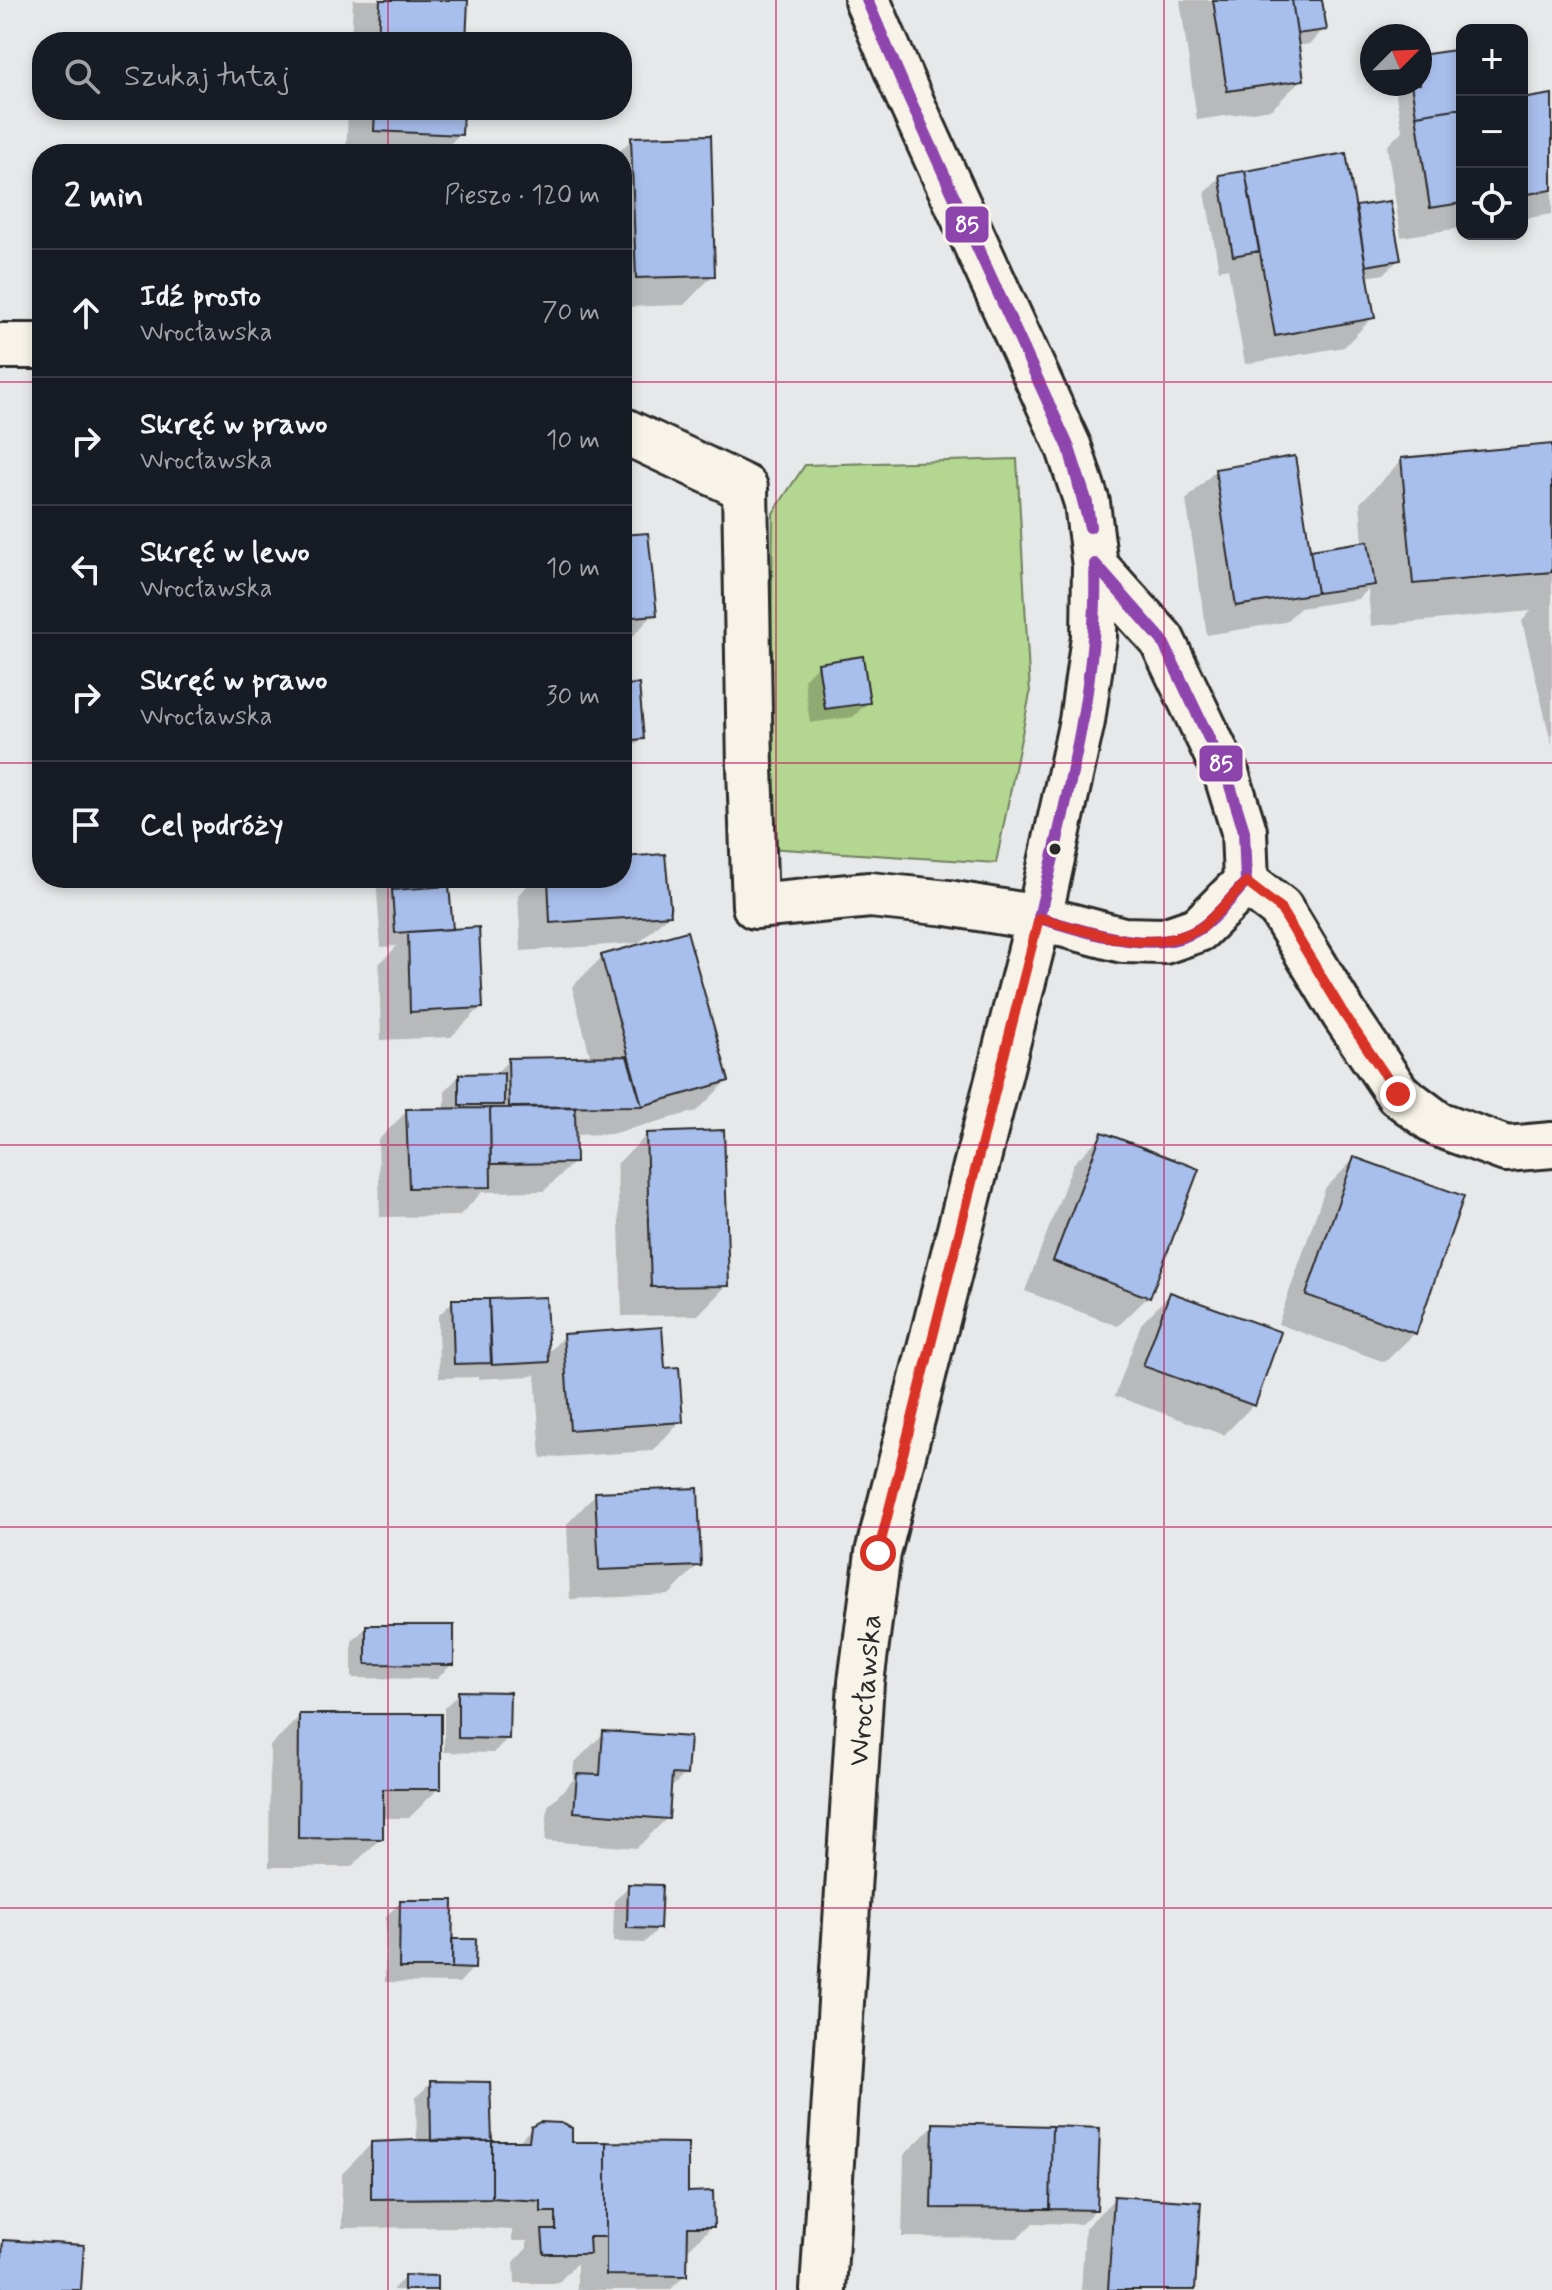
<!DOCTYPE html>
<html lang="pl">
<meta charset="utf-8">
<style>
body{margin:0;font-family:Mynerve,sans-serif;background:#20242c;color:#f1f3f6}
.controls{position:absolute;right:24px;top:24px;display:grid;overflow:hidden;border-radius:16px;box-shadow:0 4px 12px #0003}
.controls button{width:72px;height:72px;display:grid;place-items:center;padding:0;border:0;border-bottom:2px solid #363941;background:#171b24;color:#f1f3f6;font:40px sans-serif}
.compass{position:absolute;left:1360px;top:24px;width:72px;height:72px;border-radius:50%;background:#171b24;box-shadow:0 4px 12px #0003;rotate:66deg}
.stop{position:absolute;width:24px;height:24px;margin:-18px;border:6px solid #d93025;border-radius:50%;background:#fff}
.stop.end{background:#d93025;border-color:#fff;box-shadow:0 2px 8px #0008}
.list{margin:0;padding:0;list-style:none}
h2{display:flex;justify-content:space-between;align-items:center;height:104px;margin:0;padding:0 32px;font-size:34px}
h2 small{font-size:26px;font-weight:400;color:#9ea1a6}
.list li{display:grid;grid-template-columns:52px 1fr auto;gap:24px;align-items:center;box-sizing:border-box;height:128px;padding:0 32px;border-top:2px solid #363941}
.list b{display:block;font-size:30px;white-space:nowrap}
.list p{margin:0;font-size:26px;white-space:nowrap;color:#9ea1a6}
.list em{font-size:26px;font-style:normal;color:#9ea1a6}
.icon{flex:none;width:44px;height:44px;fill:none;stroke:currentColor;stroke-width:2;stroke-linecap:round;stroke-linejoin:round}
.map{position:relative;flex:none;width:1552px;height:2290px;overflow:hidden}
.search{position:absolute;background:#171b24;box-shadow:0 4px 12px #0003;left:32px;top:32px;width:600px;height:88px;display:flex;align-items:center;gap:20px;box-sizing:border-box;padding:0 28px;border-radius:32px;color:#9ea1a6;font-size:30px}
.panel{position:absolute;background:#171b24;box-shadow:0 4px 12px #0003;left:32px;top:144px;width:600px;height:744px;border-radius:32px}
.map>svg:first-child{display:block}
.green{fill:#b3d690;stroke:#6f805e;stroke-width:2}
.shadow{fill:#0003}
.building{fill:#a8beec;stroke:#2b2b2b;stroke-width:2}
.lines{fill:none;stroke-linecap:round;stroke-linejoin:round}
.minor-casing{stroke:#2b2b2b;stroke-width:50}
.minor{stroke:#f7f3e8;stroke-width:44}
.bus-1-casing{stroke:#f7f3e8;stroke-width:18}
.bus-1{stroke:#8e44ad;stroke-width:12}
.route{stroke:#d93025;stroke-width:10}
.grid{fill:none;stroke:#c2185b;stroke-width:2;stroke-opacity:0.55}
.bus-dot{fill:#2b2b2b;stroke:#f7f3e8;stroke-width:3}
.labels{text-anchor:middle;stroke-width:8;stroke-linejoin:round;paint-order:stroke}
.street-label{font-size:30px;fill:#2b2b2b;stroke:#f7f3e8}
.line-badge{stroke:#f7f3e8;stroke-width:3}
.badge-label{font-size:22px;text-anchor:middle;font-weight:bold;fill:#fff}
</style>
<div class="map">
<svg width="1552" height="2290" viewBox="0 0 1552 2290">
<rect width="100%" height="100%" fill="#e7e8e9"/>
<filter id="ink" filterUnits="userSpaceOnUse"><feTurbulence type="fractalNoise" baseFrequency=".0125" numOctaves="2"/><feDisplacementMap in="SourceGraphic" scale="16" xChannelSelector="R" yChannelSelector="G"/><feConvolveMatrix kernelMatrix="1 2 1 2 8 2 1 2 1" color-interpolation-filters="sRGB"/></filter>
<g filter="url(#ink)">
<!-- green -->
<path class="green" d="M1017,459L1030,694L996,863L768,848L773,513L805,465Z"/>
<!-- shadow -->
<path class="shadow" d="M353,0H466L464,42H351Z
M1180,0H1320L1324,29L1310,44L1297,46L1302,79L1272,109L1197,120Z
M1462,51V228L1401,237L1387,146L1402,131L1394,84H1420V57Z
M1552,96V214L1522,219V101Z
M348,110H461L460,134L440,154H346Z
M632,139L713,275L684,305L622,307V154H617Z
M1344,155L1354,211L1357,208L1399,259L1384,274L1366,277L1373,317L1344,347L1245,364L1228,268L1219,270L1205,192L1220,177Z
M1552,446V746L1522,621L1531,611L1371,626L1368,590L1358,599L1300,608L1285,622L1207,635L1186,500L1216,470L1309,554L1363,544L1360,503L1402,460Z
M622,537L654,614L625,644H622Z
M818,665L868,702L853,717L810,723L804,679Z
M622,688L642,738L627,753L622,754Z
M622,859L669,914L639,943L521,951L518,895L535,878H622Z
M376,878H446L451,928L481,1007L451,1037L381,1040L379,964L397,946L381,947Z
M602,957L727,1081L697,1111L611,1134L574,1135V1162L544,1191L482,1192L459,1216L380,1217L378,1140L407,1111L445,1110V1091L459,1076L494,1075L509,1060L591,1059L572,987Z
M1103,1134L1148,1297L1118,1326L1025,1291L1073,1164Z
M647,1135L727,1285L698,1315L622,1316L617,1164Z
M1354,1159L1415,1333L1385,1362L1278,1324L1325,1189Z
M1170,1294L1253,1405L1224,1435L1115,1396L1141,1324Z
M545,1299L547,1354L564,1336L663,1370L681,1421L652,1451L541,1458L535,1374L532,1376L478,1379V1377L439,1378L438,1316L453,1301Z
M596,1494L698,1565L669,1595L570,1599L567,1524Z
M367,1627L452,1664L437,1679L352,1678V1641Z
M459,1693L508,1738L493,1753L444,1752V1708Z
M300,1716L439,1788L409,1818H381V1838L351,1867H269L270,1746Z
M604,1733L685,1774L669,1790L667,1818L637,1848L545,1841L548,1806L573,1780L574,1763Z
M629,1886L659,1928L644,1943L613,1942L614,1901Z
M401,1902L450,1941L473,1968L459,1983L385,1982L386,1916Z
M431,2083L487,2143H517L532,2128L686,2194L712,2226L685,2253V2275L670,2290H577V2263L558,2283H515L514,2262L527,2248V2241H512V2230L461,2227L342,2228V2174L371,2144H417L416,2097Z
M934,2125L1096,2209L1081,2224L1033,2223L1018,2238L902,2237L904,2155Z
M1115,2198L1193,2290H1081L1085,2228Z
M4,2242L79,2290H0V2246Z
M405,2277L435,2290H392Z"/>
<!-- building -->
<path class="building" d="M380,0H468L466,42H378Z
M1213,0H1292L1304,80L1227,91Z
M1292,0H1322L1327,30L1297,34Z
M1462,49V108L1416,115L1411,84H1420V55Z
M1552,94V190L1522,195V99Z
M1462,108V203L1430,208L1416,115Z
M375,110H463L462,135L374,131Z
M711,135L715,276L636,278L631,137Z
M1346,153L1375,318L1275,336L1245,171Z
M1245,171L1259,251L1233,256L1219,175Z
M1390,201L1401,260L1366,266L1356,206Z
M1552,444V572L1413,584L1401,458Z
M1295,456L1317,593L1236,606L1215,469Z
M648,533L657,615L622,618V535Z
M1368,541L1375,585L1317,593L1310,550Z
M863,656L870,703L825,709L818,663Z
M639,684L644,739L622,741V686Z
M665,854L671,915L550,923L548,878H622V857Z
M391,878H449V886L392,890Z
M449,886L453,929L395,933L392,890Z
M479,927L483,1008L410,1012L408,932Z
M687,931L729,1081L642,1106L601,955Z
M627,1056L642,1106L509,1107L508,1058Z
M504,1073V1105H459V1074Z
M575,1107L576,1163L491,1164L490,1108Z
M490,1108L491,1187L409,1188L406,1109Z
M724,1130L729,1286L651,1287L646,1133Z
M1102,1132L1199,1169L1150,1298L1053,1261Z
M1354,1157L1464,1196L1416,1334L1306,1295Z
M1170,1292L1281,1332L1255,1406L1143,1366Z
M546,1297L549,1362L492,1365L489,1299Z
M452,1299H489L491,1363L454,1364Z
M662,1327L665,1368L679,1367L683,1422L570,1430L563,1334Z
M698,1488L701,1566L599,1570L595,1492Z
M366,1625H454V1665L366,1664Z
M458,1691L510,1692L509,1739L458,1738Z
M299,1714H441V1789H383V1839L298,1838Z
M603,1731L690,1737L687,1775L672,1774L669,1819L574,1812L577,1774L600,1775Z
M628,1884L662,1885L660,1929L627,1928Z
M400,1900H453L452,1968H399Z
M452,1939H476L475,1969L452,1968Z
M430,2081L490,2082L492,2141H431Z
M540,2122L561,2123L572,2128V2142H606V2237H589L590,2254H544L542,2230H556V2212H541V2201L492,2198V2141H529L531,2127Z
M933,2123L1052,2126L1050,2209L931,2208Z
M1052,2126L1100,2128L1097,2210L1050,2209Z
M416,2140L492,2141V2198L371,2199V2142Z
M606,2142L688,2143V2192L713,2191L714,2227H688L687,2276L606,2275Z
M1114,2196L1201,2202L1195,2290H1108Z
M3,2240L84,2245L81,2290H0Z
M404,2275L437,2276V2290H404Z"/>
<g class="lines">
<defs>
<path id="minor" d="M0,346H42
M622,430L745,488L750,768L755,906L870,895L948,903L1039,918L1123,940L1164,941L1199,929L1246,882L1244,831L1227,776L1162,640L1095,566
M1246,882L1280,908L1344,1014L1398,1094L1438,1124L1506,1149L1552,1145
M823,2290L861,1682L878,1553L1039,918L1082,721L1094,637L1095,566L1087,503L1069,448L906,91L867,0"/>
</defs>
<!-- minor casing -->
<use href="#minor" class="minor-casing"/>
<!-- minor -->
<use href="#minor" class="minor"/>
<defs>
<path id="bus-1" d="M867,0L906,91L1069,448
M1069,448L1087,503L1090,527
M1069,448L1090,527
M1095,564L1162,640L1227,776L1244,831L1246,882C1232,897 1219,915 1202,927C1158,959 1086,931 1039,918C1065,802 1099,685 1095,564Z"/>
</defs>
<!-- bus-1 casing -->
<use href="#bus-1" class="bus-1-casing"/>
<!-- bus-1 -->
<use href="#bus-1" class="bus-1"/>
</g>
</g>
<g class="lines" filter="url(#ink)">
<!-- route -->
<path class="route" d="M878,1553L1039,918C1088,931 1147,956 1197,930C1210,923 1234,894 1246,882L1280,908L1344,1014L1398,1094"/>
</g>
<!-- grid -->
<path class="grid" d="M388,0V42M776,0V2290M1164,0V2290M388,110V154M0,382H42M622,382H1552M0,763H42M622,763H1552M388,878V2290M0,1145H1552M0,1527H1552M0,1908H1552"/>
<!-- markers -->
<circle class="bus-dot" cx="1055" cy="849" r="7"/>
<g class="labels">
<!-- street labels -->
<g class="street-label">
<text transform="translate(864 1690) rotate(-85)" y="10">Wrocławska</text>
</g>
</g>
<g class="line-badge">
<rect x="944" y="205" width="46" height="39" rx="8" fill="#8e44ad"/>
<rect x="1198" y="744" width="46" height="39" rx="8" fill="#8e44ad"/>
</g>
<g class="badge-label">
<text x="967" y="232">85</text>
<text x="1221" y="771">85</text>
</g>
</svg>
<div class="controls">
<button>+</button>
<button>−</button>
<button><svg class="icon" aria-label="locate" viewBox="0 0 24 24"><circle cx="12" cy="12" r="6"/><path d="M12 2v4M12 18v4M2 12h4M18 12h4"/></svg></button>
</div>
<svg class="compass" viewBox="-18 -18 36 36"><path d="M0-13l5 13h-10z" fill="#e53935"/><path d="M0 13l5-13h-10z" fill="#9ea1a6"/></svg>
<div class="stop" style="left:878px;top:1553px"></div>
<div class="stop end" style="left:1398px;top:1094px"></div>
<div class="search"><svg class="icon" aria-label="search" viewBox="0 0 24 24"><circle cx="10" cy="10" r="6"/><path d="M15 15l6 6"/></svg>Szukaj tutaj</div>
<section class="panel">
<h2>2 min<small>Pieszo · 120 m</small></h2>
<ul class="list">
<li><svg class="icon" aria-label="ahead" viewBox="0 0 24 24"><path d="M12 20V5M6 11l6-6 6 6"/></svg><div><b>Idź prosto</b><p>Wrocławska</p></div><em>70 m</em></li>
<li><svg class="icon" aria-label="right" viewBox="0 0 24 24"><path d="M7 20v-9h11M14 6l5 5-5 5"/></svg><div><b>Skręć w prawo</b><p>Wrocławska</p></div><em>10 m</em></li>
<li><svg class="icon" aria-label="left" viewBox="0 0 24 24"><path d="M17 20v-9H6M10 6l-5 5 5 5"/></svg><div><b>Skręć w lewo</b><p>Wrocławska</p></div><em>10 m</em></li>
<li><svg class="icon" aria-label="right" viewBox="0 0 24 24"><path d="M7 20v-9h11M14 6l5 5-5 5"/></svg><div><b>Skręć w prawo</b><p>Wrocławska</p></div><em>30 m</em></li>
<li><svg class="icon" aria-label="arrive" viewBox="0 0 24 24"><path d="M6 21V4h12l-3 4 3 4H6"/></svg><div><b>Cel podróży</b></div></li>
</ul>
</section>
</div>
